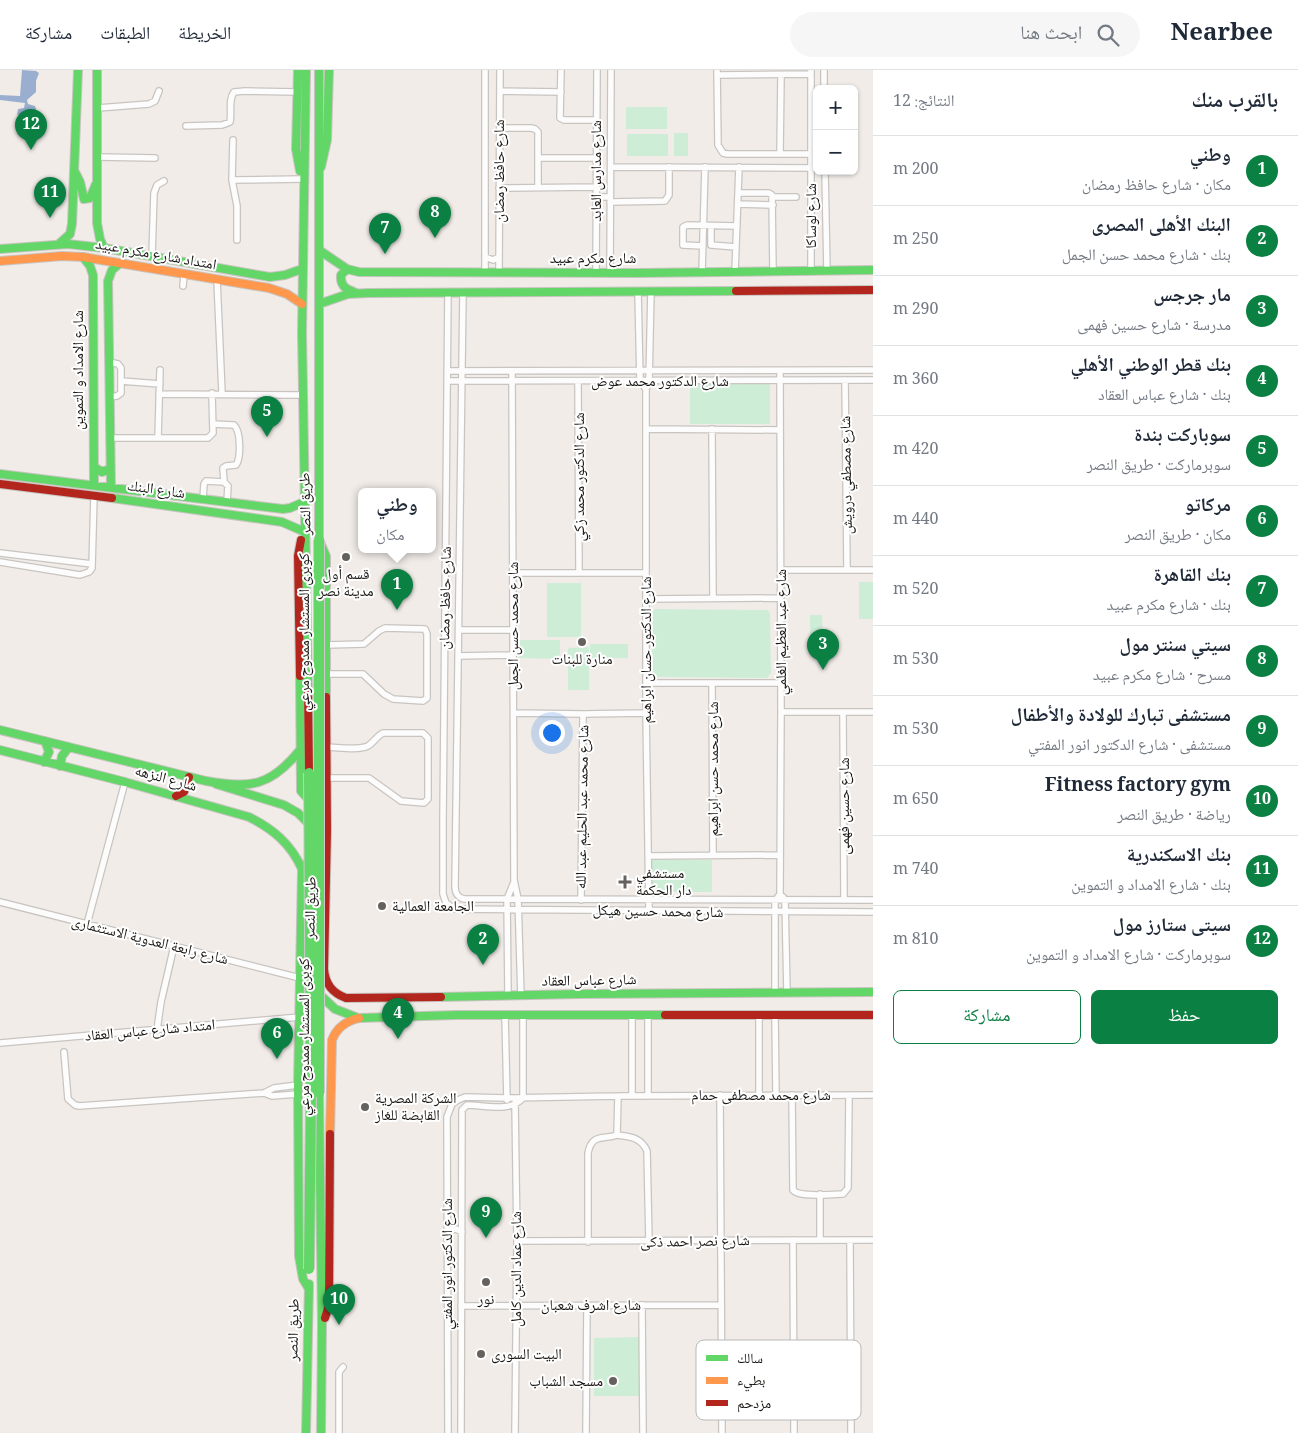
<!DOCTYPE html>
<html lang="ar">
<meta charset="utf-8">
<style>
body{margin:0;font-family:Georgia,"Noto Naskh Arabic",serif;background:#f6f6f7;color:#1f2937;direction:rtl}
.controls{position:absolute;right:15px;top:15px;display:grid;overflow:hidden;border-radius:8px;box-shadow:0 1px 4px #0004}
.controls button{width:45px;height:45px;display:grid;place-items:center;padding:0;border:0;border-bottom:1px solid #e0e1e3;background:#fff;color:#1f2937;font:25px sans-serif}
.you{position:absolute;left:551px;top:662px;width:18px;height:18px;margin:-12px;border:4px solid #fff;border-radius:50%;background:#1a73e8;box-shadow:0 0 0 8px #1a73e833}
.badge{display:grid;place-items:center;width:32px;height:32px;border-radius:50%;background:#0b8043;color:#fff;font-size:16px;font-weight:700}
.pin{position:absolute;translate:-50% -41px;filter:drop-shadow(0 1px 2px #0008)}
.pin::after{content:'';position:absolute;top:26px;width:18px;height:15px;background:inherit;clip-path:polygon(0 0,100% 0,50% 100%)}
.popup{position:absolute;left:358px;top:418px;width:78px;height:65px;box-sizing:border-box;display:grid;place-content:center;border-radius:8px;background:#fff;filter:drop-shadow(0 1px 4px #0005);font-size:16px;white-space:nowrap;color:#747a83}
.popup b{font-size:19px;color:#1f2937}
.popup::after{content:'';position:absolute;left:50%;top:100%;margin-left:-10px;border:10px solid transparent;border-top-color:#fff}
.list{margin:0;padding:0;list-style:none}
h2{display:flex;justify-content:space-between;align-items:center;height:65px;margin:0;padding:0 20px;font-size:21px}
h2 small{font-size:16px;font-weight:400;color:#747a83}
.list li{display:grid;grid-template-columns:32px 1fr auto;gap:15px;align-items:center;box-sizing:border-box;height:70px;padding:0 20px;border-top:1px solid #e0e1e3}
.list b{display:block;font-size:19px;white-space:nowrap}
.list p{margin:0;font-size:16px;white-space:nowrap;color:#747a83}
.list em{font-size:16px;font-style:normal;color:#747a83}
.actions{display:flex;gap:10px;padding:15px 20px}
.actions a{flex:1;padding:11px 0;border:1px solid #0b8043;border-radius:8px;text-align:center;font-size:18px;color:#0b8043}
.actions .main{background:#0b8043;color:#fff}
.icon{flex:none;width:28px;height:28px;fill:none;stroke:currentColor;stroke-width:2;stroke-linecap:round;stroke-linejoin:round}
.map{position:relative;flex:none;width:873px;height:1363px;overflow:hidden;direction:ltr}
header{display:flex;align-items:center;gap:30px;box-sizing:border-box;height:70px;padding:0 25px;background:#fff;border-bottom:1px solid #e0e1e3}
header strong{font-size:24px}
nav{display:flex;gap:28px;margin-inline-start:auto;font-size:18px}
.search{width:350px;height:45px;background:#f6f6f7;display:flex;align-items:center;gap:12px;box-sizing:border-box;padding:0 18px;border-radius:28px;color:#747a83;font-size:19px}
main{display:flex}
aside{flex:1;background:#fff}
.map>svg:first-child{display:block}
.green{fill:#ceedd7}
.water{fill:#9aafd0}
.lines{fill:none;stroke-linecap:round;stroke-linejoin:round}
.street-casing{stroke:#c8c4c0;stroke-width:8}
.fast-casing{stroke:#c8c4c0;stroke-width:10}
.slow-casing{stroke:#c8c4c0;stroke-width:10}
.jam-casing{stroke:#c8c4c0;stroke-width:10}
.street{stroke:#fdfcfc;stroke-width:5.5}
.fast{stroke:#63d668;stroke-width:8}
.slow{stroke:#ff974d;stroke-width:8}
.jam{stroke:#b3261e;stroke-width:8}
.fast-bridge-casing{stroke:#ccc9c8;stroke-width:12;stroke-linecap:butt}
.fast-bridge{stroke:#63d668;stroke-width:10}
.poi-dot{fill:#65625e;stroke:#fff;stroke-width:2}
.labels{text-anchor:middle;stroke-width:4;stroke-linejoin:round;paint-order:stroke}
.street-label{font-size:15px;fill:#1a1714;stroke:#fff}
.poi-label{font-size:15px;fill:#1a1714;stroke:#fff;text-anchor:start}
.key{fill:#fff;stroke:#bab9b8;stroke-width:1}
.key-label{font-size:14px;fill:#1a1714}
</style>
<header>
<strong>Nearbee</strong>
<div class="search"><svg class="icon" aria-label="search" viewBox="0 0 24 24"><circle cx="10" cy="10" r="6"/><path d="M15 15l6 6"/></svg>ابحث هنا</div>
<nav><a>الخريطة</a><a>الطبقات</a><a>مشاركة</a></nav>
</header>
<main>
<aside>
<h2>بالقرب منك<small>النتائج: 12</small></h2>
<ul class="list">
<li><span class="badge">1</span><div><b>وطني</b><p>مكان · شارع حافظ رمضان</p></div><em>200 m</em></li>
<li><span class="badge">2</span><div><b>البنك الأهلى المصرى</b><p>بنك · شارع محمد حسن الجمل</p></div><em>250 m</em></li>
<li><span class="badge">3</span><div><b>مار جرجس</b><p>مدرسة · شارع حسين فهمى</p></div><em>290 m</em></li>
<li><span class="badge">4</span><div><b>بنك قطر الوطني الأهلي</b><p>بنك · شارع عباس العقاد</p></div><em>360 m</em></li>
<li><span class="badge">5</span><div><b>سوباركت بندة</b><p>سوبرماركت · طريق النصر</p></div><em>420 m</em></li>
<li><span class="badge">6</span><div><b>مركاتو</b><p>مكان · طريق النصر</p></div><em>440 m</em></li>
<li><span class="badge">7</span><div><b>بنك القاهرة</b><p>بنك · شارع مكرم عبيد</p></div><em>520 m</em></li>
<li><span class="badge">8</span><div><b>سيتي سنتر مول</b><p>مسرح · شارع مكرم عبيد</p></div><em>530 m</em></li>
<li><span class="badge">9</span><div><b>مستشفى تبارك للولادة والأطفال</b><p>مستشفى · شارع الدكتور انور المفتي</p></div><em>530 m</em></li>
<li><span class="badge">10</span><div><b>Fitness factory gym</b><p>رياضة · طريق النصر</p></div><em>650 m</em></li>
<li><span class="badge">11</span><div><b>بنك الاسكندرية</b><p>بنك · شارع الامداد و التموين</p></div><em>740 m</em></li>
<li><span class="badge">12</span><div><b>سيتى ستارز مول</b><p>سوبرماركت · شارع الامداد و التموين</p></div><em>810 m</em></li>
</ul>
<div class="actions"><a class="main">حفظ</a><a>مشاركة</a></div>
</aside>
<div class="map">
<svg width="873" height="1363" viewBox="0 0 873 1363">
<rect width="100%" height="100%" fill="#f1ece8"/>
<!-- green -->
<path class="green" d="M626,37H667V59H626Z
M674,63H688V86H674Z
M627,64H668V86H627Z
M690,314H770V354H690Z
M859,512H873V549H859Z
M547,513H581V567H547Z
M655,539L768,540L770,543L771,603L767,608L657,607L652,604V542Z
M810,545H822L823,570H810Z
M519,570H560V589L519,588Z
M590,574H628V588H590Z
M589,577V620H568V578Z
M652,790H712V822H652Z
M640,1267V1326H594V1268Z
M798,1288H842V1342H798Z"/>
<!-- water -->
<path class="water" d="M22,0L36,1L39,3L36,11V22L27,30L28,34L35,36L36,39L35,41L17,45L18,39L24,38L25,33L0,30V25L20,26Z"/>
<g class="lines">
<defs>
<path id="street" d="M561,0L560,48L564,50H596
M717,0L718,75L723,83L727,84H817
M811,0V201
M824,0V19
M717,5L811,4
M500,21L561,22
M98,38L149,34L155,31L159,21
M186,56L222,55L230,52C232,42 228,30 234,22L245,21L297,22
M500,58H531L535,59L538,62V117
M233,70L232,110L237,136V170
M780,84L781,5
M98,87L155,88
M538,88H596
M611,97L817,98
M825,101L827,201
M232,110L303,109
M499,118L596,117
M738,123H769L772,125L773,202
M596,127H610
M773,127H796
M610,132L665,131L669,125V97
M738,134L773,135
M711,156V175L736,177
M703,176L683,175V157L687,155L737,156
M152,187L154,123L157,115L164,111
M485,187L493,190L499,187
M485,202V0
M499,202L500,0
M735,202L739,97
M596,203L597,0
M610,203L611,0
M702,203L705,97
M217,210L222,323
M183,216L184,205
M638,221L640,311L646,319
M448,222L443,749V824L446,833L455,839L873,842
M463,222L455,816C455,823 457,827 464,829H507L873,830
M109,292L118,294L121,298V323L117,326L110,327
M447,301L873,300
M512,301L514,810L518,829L521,926
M845,310L847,499
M121,311L160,314
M447,311L873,310
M578,311L579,503
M159,324L303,325
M213,354L234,355C241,361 241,388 236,395L226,396L223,398L224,412
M646,359L780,360
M712,359L713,528
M110,368H208L213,363L212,323
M158,368L160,300
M203,429L204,414L206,411L224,412L228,416L227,432
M0,483L92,494
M0,492L80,505L89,502L92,498L94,425
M781,500H873
M512,503H646
M646,529L780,528
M459,560H513
M458,586L513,585
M326,604H363L384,624L393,629L423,631L427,628V564L425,559L385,558L379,561L364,574L326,575
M646,613H780
M712,613L713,785
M781,642H873
M843,642L844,830
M514,643L583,644L646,643
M326,677C338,677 356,681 368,676C374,672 377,666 383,663H423L428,668V729L424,733L401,731L369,708H326
M648,786L780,785
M783,827L785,830L787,922
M581,830L583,644
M0,832L300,908
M649,841L646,643V319L649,311L651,221
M87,854L125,712
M775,922V831L780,824L781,642L780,301
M508,926L507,829L514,812
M505,945L507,1030
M632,945V1026
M648,945V1026
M775,946L776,1025
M157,960L161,932L174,876
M0,973L300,947
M64,982L68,1029L75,1035L79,1036L264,1023L274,1018L298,1015
M264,1023L272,1026L298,1024
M720,1025L722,1363
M759,1025V946
M792,1025L793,1120C799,1128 832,1124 843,1124L848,1118L849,1025
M523,1028V945
M617,1065C630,1067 641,1067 647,1081L649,1172
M447,1160L456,1159L462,1162
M793,1170L794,1363
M820,1170V1124
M850,1170L851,1363
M517,1171L873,1170
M588,1172V1083C592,1063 603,1070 617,1065L618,1026
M642,1235L643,1363
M461,1236L721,1235
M339,1363V1302L343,1297
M448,1363L447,1047L452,1034L458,1030L465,1027L506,1028L618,1026L873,1025
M461,1363L462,1040L467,1035C484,1035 510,1043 523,1028
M515,1363L517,1171L515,1033
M586,1363L587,1235"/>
<path id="fast" d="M97,0V153L100,169L104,178
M298,0L296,79L300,101
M306,0L302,263L308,620
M319,0V470L326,486V627
M321,97L327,70L329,0
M75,102L80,112L84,129L90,128L96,114
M59,174L70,164L72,154L78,0
M0,179L68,174L104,178L270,207L285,205L302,199
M319,180L347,199L359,202L638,203L873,200
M83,187L90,196L93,205L94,415
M347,199L341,205C340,215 345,219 354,222
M319,234L348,224L368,223L736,221
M94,397L102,402L110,399
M0,404L283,439L290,438L304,432
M111,418L108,211L112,200L119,194
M112,428L282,452L305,462
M300,606L301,721L309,730L316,731
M0,660L206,711C251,719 271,716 300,680
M0,680L125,712L249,747C273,759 291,774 302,799
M44,692L49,682L45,671
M60,696L62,686L69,677
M216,714L284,735L298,743L313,758
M317,922L335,939L358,948
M441,927L580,924L873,922
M359,948L456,945H665
M319,1023L322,1254L321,1363
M309,1219L303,1209L299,1186L298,1015L302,799L307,793L315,791
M306,1363L309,1214"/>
<path id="slow" d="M0,191L62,186L83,187L269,218L287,224L302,234
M330,1064L332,970C337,957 346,951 359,948"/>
<path id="jam" d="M736,221L873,220
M0,414L112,428
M300,606L298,486L301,470
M308,620L309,703
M176,726L184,722L189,707
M324,899C325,914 332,923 346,928L441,927
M324,899L327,761L326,627
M665,945H873
M325,1248L329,1235L330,1064"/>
</defs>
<!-- street casing -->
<use href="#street" class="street-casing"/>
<!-- fast casing -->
<use href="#fast" class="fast-casing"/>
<!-- slow casing -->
<use href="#slow" class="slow-casing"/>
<!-- jam casing -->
<use href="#jam" class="jam-casing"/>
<!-- street -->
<use href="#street" class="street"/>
<!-- fast -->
<use href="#fast" class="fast"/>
<!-- slow -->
<use href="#slow" class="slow"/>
<!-- jam -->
<use href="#jam" class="jam"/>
<defs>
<path id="fast-bridge" d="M319,470V1023
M309,703L311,1024L309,1199"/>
</defs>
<!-- fast-bridge casing -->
<use href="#fast-bridge" class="fast-bridge-casing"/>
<!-- fast-bridge -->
<use href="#fast-bridge" class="fast-bridge"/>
</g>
<!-- markers -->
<g class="poi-dot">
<circle cx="346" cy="487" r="5"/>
<circle cx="582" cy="572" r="5"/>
<path d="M622.5 804.5h5v5h5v5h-5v5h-5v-5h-5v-5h5z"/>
<circle cx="382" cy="836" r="5"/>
<circle cx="365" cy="1037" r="5"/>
<circle cx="486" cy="1212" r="5"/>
<circle cx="481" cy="1284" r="5"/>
<circle cx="613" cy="1311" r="5"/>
</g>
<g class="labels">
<!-- street labels -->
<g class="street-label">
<text transform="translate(499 101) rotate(-90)" y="5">شارع حافظ رمضان</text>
<text transform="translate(596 101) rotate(-90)" y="5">شارع مدارس العابد</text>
<text transform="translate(811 146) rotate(-90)" y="5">شارع لوساكا</text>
<text transform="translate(156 184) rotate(10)" y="5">امتداد شارع مكرم عبيد</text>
<text x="593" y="193">شارع مكرم عبيد</text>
<text transform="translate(78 300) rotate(-90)" y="5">شارع الامداد و التموين</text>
<text x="660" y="316">شارع الدكتور محمد عوض</text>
<text transform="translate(846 405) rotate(-91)" y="5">شارع مصطفي درويش</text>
<text transform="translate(579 407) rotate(-90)" y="5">شارع الدكتور محمد زكي</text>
<text transform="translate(156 419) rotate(8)" y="5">شارع البنك</text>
<text transform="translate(305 434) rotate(-91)" y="5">طريق النصر</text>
<text transform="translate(445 528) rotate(-89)" y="5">شارع حافظ رمضان</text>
<text transform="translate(513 556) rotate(-90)" y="5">شارع محمد حسن الجمل</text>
<text transform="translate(304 562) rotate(-90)" y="5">كوبرى المستشار ممدوح مرعي</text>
<text transform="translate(781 562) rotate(-90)" y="5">شارع عبد العظيم الغلمي</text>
<text transform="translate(646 580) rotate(-90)" y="5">شارع الدكتور حسان ابراهيم</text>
<text transform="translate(713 699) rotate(-90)" y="5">شارع محمد حسن ابراهيم</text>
<text transform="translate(166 708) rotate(15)" y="5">شارع النزهه</text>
<text transform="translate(844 736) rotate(-90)" y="5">شارع حسين فهمى</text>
<text transform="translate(582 737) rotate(-89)" y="5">شارع محمد عبد الحليم عبد الله</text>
<text transform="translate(310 838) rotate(-89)" y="5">طريق النصر</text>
<text transform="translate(658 841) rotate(1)" y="5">شارع محمد حسين هيكل</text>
<text transform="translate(150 870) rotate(14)" y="5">شارع رابعة العدوية الاستثمارى</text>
<text transform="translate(589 910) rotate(-1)" y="5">شارع عباس العقاد</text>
<text transform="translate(150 960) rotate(-5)" y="5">امتداد شارع عباس العقاد</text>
<text transform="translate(304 967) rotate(-90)" y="5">كوبرى المستشار ممدوح مرعي</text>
<text x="761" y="1030">شارع محمد مصطفى حمام</text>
<text transform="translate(695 1171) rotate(-1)" y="5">شارع نصر احمد ذكى</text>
<text transform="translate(447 1194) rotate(-90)" y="5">شارع الدكتور انور المفتي</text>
<text transform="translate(516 1199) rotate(-90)" y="5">شارع عماد الدين كامل</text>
<text x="591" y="1240">شارع اشرف شعبان</text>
<text transform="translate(293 1260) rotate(-89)" y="5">طريق النصر</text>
</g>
<!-- poi labels -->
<g class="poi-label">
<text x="346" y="509" text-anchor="middle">قسم أول<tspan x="346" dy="17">مدينة نصر</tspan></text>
<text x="582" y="594" text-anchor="middle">منارة للبنات</text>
<text x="636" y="808">مستشفي<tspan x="636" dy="17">دار الحكمة</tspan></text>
<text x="392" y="841">الجامعة العمالية</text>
<text x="375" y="1033">الشركة المصرية<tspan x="375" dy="17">القابضة للغاز</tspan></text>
<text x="486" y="1234" text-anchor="middle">نور</text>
<text x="491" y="1289">البيت السورى</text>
<text x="603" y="1316" text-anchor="end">مسجد الشباب</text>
</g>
</g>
<!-- legend -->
<rect x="696" y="1270" width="165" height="80" rx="8" class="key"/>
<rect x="706" y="1285" width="22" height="6" fill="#63d668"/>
<rect x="706" y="1307" width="22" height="7" fill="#ff974d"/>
<rect x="706" y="1330" width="22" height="6" fill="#b3261e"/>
<g class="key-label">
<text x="737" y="1293">سالك</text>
<text x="737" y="1315">بطيء</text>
<text x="737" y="1338">مزدحم</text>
</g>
</svg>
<div class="controls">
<button>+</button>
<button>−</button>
</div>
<div class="you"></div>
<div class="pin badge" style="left:397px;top:540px">1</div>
<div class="popup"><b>وطني</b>مكان</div>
<div class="pin badge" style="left:483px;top:895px">2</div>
<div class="pin badge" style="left:823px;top:600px">3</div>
<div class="pin badge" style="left:398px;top:969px">4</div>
<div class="pin badge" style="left:267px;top:367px">5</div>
<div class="pin badge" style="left:277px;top:989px">6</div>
<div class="pin badge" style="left:385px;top:184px">7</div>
<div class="pin badge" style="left:435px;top:168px">8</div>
<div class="pin badge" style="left:486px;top:1168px">9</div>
<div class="pin badge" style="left:339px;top:1255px">10</div>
<div class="pin badge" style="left:50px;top:148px">11</div>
<div class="pin badge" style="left:31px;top:80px">12</div>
</div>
</main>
